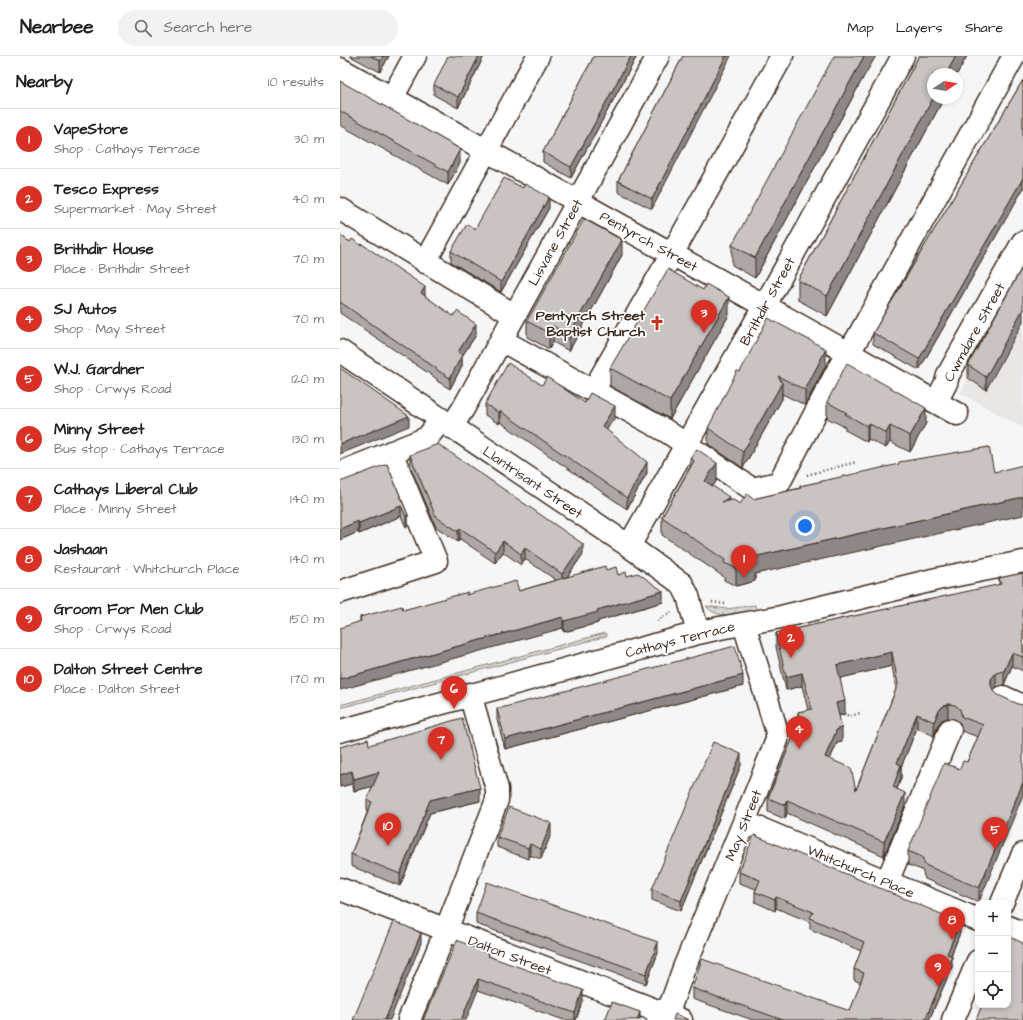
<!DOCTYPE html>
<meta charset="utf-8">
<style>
body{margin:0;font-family:"Architects Daughter",sans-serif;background:#f2f2f2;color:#222}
.controls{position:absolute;right:12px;bottom:12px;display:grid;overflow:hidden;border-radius:8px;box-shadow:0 2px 6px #0003}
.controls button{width:36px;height:36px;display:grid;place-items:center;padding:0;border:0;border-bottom:1px solid #e0e0e0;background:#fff;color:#222;font:20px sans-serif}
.compass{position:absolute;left:587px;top:12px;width:36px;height:36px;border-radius:50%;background:#fff;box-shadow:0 2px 6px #0003;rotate:78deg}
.you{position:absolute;left:465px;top:470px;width:14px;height:14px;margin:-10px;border:3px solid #fff;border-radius:50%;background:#1a73e8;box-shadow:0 0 0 6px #1a73e833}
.badge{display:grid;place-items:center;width:26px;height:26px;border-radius:50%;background:#d93025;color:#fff;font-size:13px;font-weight:700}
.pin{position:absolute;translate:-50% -33px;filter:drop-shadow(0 1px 2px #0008)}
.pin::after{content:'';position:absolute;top:21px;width:14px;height:12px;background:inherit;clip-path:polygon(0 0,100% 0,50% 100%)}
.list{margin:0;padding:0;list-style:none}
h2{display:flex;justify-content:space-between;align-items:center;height:52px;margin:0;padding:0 16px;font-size:17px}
h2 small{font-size:13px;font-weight:400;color:#767676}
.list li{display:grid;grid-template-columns:26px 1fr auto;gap:12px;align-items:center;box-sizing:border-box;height:60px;padding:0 16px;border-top:1px solid #e0e0e0}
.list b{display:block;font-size:15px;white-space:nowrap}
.list p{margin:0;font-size:13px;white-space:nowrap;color:#767676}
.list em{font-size:13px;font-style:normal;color:#767676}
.icon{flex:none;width:22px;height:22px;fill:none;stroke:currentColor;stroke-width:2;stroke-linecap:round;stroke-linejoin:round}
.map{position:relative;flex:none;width:683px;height:964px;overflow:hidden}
header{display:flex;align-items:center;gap:24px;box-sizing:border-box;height:56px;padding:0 20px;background:#fff;border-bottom:1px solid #e0e0e0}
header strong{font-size:19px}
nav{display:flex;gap:22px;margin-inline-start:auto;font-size:14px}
.search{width:280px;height:36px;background:#f2f2f2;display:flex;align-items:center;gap:10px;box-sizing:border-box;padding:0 14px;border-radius:22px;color:#767676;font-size:15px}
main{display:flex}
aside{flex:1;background:#fff}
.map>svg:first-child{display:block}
.built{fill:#e9e7e6}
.garden{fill:url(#garden-furrows);stroke:#8b827a}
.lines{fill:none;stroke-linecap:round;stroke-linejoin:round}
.minor-casing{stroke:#3b2a1e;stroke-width:25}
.major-casing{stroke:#3b2a1e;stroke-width:25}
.path{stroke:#3b2a1e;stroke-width:2.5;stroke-dasharray:1 3;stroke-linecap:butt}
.minor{stroke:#fff;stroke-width:22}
.major{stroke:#fff;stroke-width:22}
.wall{fill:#ada8a6;stroke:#3b2a1e;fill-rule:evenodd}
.shaded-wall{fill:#8d8887;stroke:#3b2a1e}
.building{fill:#c9c3c1;stroke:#3b2a1e;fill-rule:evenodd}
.labels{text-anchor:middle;stroke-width:3.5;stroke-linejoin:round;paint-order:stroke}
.street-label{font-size:14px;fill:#3b2a1e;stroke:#fff}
.poi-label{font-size:14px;font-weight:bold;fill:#3b2a1e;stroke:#fff;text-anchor:end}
</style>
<header>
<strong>Nearbee</strong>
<div class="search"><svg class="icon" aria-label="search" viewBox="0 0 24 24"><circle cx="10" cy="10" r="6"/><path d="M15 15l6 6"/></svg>Search here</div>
<nav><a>Map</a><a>Layers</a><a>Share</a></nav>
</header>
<main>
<aside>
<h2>Nearby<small>10 results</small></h2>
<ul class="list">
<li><span class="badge">1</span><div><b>VapeStore</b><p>Shop · Cathays Terrace</p></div><em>30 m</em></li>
<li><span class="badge">2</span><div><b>Tesco Express</b><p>Supermarket · May Street</p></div><em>40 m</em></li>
<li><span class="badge">3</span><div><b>Brithdir House</b><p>Place · Brithdir Street</p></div><em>70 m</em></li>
<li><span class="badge">4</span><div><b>SJ Autos</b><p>Shop · May Street</p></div><em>70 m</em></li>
<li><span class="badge">5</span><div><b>W.J. Gardner</b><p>Shop · Crwys Road</p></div><em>120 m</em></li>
<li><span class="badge">6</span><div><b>Minny Street</b><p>Bus stop · Cathays Terrace</p></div><em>130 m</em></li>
<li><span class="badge">7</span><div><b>Cathays Liberal Club</b><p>Place · Minny Street</p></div><em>140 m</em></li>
<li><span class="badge">8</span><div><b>Jashaan</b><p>Restaurant · Whitchurch Place</p></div><em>140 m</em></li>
<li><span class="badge">9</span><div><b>Groom For Men Club</b><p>Shop · Crwys Road</p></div><em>150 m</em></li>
<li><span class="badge">10</span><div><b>Dalton Street Centre</b><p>Place · Dalton Street</p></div><em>170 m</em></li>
</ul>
</aside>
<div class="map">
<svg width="683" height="964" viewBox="0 0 683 964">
<defs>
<pattern id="garden-furrows" width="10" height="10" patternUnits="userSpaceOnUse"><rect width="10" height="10" fill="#dbd9d6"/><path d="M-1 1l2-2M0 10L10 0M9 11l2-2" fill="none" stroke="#bdbab7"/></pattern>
</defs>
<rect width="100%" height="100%" fill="#f7f6f6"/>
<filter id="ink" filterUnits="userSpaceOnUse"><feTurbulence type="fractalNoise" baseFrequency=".025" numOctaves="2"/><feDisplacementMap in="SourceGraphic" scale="8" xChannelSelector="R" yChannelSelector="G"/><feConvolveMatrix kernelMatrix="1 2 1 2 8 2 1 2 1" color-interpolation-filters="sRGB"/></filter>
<g filter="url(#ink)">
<!-- built -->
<path class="built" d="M683,223V372L620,337Z"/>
<!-- garden -->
<path class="garden" d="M415,549L416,554C401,557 377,565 366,550L387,553Z
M265,577L267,580L0,652V649Z"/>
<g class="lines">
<defs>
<path id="minor" d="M0,13L332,198L617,358
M52,42L75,0
M0,153L174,259
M85,206L198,0
M161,284L326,375L412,433L439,427L500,310L517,283L674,0
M0,295L289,490L342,528L348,540L358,577
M253,335L332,198L442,0
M596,346L606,327L608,319L683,186
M111,371L123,353L318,0
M0,417L87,382L101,364
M289,490L415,267L563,0
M0,536L96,505L51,396
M663,641L683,650
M0,675L358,577L380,572L441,561L597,523L683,506
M404,766L638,864
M547,826L610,674
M0,833L341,964
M668,871L683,877
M69,964L106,874L157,744V733L130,638
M318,964L331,948L344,912L404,766L437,684V676L404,568"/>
<path id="major" d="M662,847L683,798
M613,964L638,905"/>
</defs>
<!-- minor casing -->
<use href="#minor" class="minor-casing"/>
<!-- major casing -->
<use href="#major" class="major-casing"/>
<!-- path -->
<path class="path" d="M467,419L516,406
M372,546L385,548
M317,565L331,556
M503,658L511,660L520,657"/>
<!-- minor -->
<use href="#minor" class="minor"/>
<!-- major -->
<use href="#major" class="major"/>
</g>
<!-- wall -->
<path class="wall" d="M10,0H49L40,16Z
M144,0L118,52L94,39V29Z
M254,0H297L231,122L203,106V96Z
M343,0L312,153L278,136V125Z
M579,0H627L617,18L593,42H604L487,260L458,244V224Z
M523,22L415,222L392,209V189Z
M683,24V133L579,314L533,288V277Z
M0,25L120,107L108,129L0,69Z
M209,152L161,236L111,206V195L135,173Z
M0,179L85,240L136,279L122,300V310L110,333L97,325V323L0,257Z
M282,199L229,295L213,286L209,293L187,281V265Z
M683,210L646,334L628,322V309Z
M389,259L330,363L270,330V312Z
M486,309L465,349L442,338V343L403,412L368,388V372L400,316Z
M202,329L245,347L275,361L266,374L307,417L287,453L160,366L159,368L145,359V348Z
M487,346L586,367L570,396L550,386L546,392L528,383L527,386L505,374V371L487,362Z
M649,391L415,518V525L396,530L384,524V521L322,479V461L350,411V402L357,393L377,424L373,430L389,444L400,448L413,443L460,432V430Z
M70,399L243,498L227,521L266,514L278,519L287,520L323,546L258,565V567L224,576L223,572L20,565V561L63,554L128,539L179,535L216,524L185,503L181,509L163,496L155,507L120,483L118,486L96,471L70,410Z
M47,408L68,459V470L66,471L61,460L19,478L18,476L0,484Z
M683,517V615L672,610L664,629L656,631L653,635L639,846L585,823L582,814L568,809V795L620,713L627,706L638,681L622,675L620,667L615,663L608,662L602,664L598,669L594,680L577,672L561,711V722L557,733L565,750L544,800L447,757L445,763L428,756V742L458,669V656L468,654L462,630L446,634L436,591V577L659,529V522ZM552,610L556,633L516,734L490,703L497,687L502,686L499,660L505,658L500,622Z
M403,630L165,693L157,664V653Z
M29,689L140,745L90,757L60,830L11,810V798L27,757V744L33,730L14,735L12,728L0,731V691Z
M401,709L341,855L312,844V833Z
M211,778L201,803L190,799L188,803L157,791V781Z
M399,816L620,877L611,900L612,911L589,964H413L352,943V932L510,955L521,927L514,924V913L521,895L470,873V866L436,852L435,855L415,846V836L416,833L399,827Z
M136,857L318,897L306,928L136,868Z
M149,900L243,944L236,964H224L138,934L83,964Z"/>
<!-- shaded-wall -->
<path class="shaded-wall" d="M43,0H49L40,16V5Z
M139,0H144L118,52V41Z
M291,0H297L231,122V111Z
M386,0H391L312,153V143Z
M524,0H536L523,22L415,222V202Z
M616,0H627L617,18H606Z
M593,42H604L487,260V240Z
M120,93V107L108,129V116Z
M683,122V133L579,314V303Z
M209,141V152L161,236V226Z
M282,184V199L229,295V279Z
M85,231V242L81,237Z
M389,241V259L330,363V345Z
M683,253V266L646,334V321Z
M136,268V279L122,300V310L110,333V322L118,296Z
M213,270V286L209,293V277Z
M486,293V309L465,349V334Z
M442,327V343L403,412V396Z
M275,350V361L262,381V370Z
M586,352V367L570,396V380Z
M160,355V366L159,368V357Z
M69,360V370L0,398V388Z
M528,367V383L527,386V370Z
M550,370V386L546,392V377Z
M307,406V417L287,453V442Z
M377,407V424L365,442V425Z
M389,441V459L382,446Z
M683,441V459L415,518V525L396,530V512L413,501Z
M61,450V460L19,478V467Z
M68,459V470L66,471V460Z
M18,465V476L0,484V473Z
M120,472V483L118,486V475Z
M163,485V496L155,507V496Z
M243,488V498L222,528V518Z
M185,492V503L181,509V498Z
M323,535V546L258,565V567L224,576V565L257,554Z
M223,561V572L0,634V623Z
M552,596V610L497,623V609Z
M672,597V610L664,629V615Z
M462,617V630L446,634V621Z
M656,617V631L651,636V623Z
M403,619V630L165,693V683Z
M505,645V658L496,660V647Z
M608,648V662L602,664L598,669L594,680V666L598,656L602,651Z
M577,658V672L561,711V722L553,744V731L557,707Z
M502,672V686L497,687L485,715V701L497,673Z
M401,698V709L341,855V845Z
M12,715V728L0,731V719Z
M39,716V729L14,735V723Z
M683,726V739L639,846V832Z
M140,732V745L90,757L60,830V818L90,744Z
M565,737V750L544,800V786Z
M447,744V757L445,763V749Z
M211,767V778L201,803V793Z
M190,788V799L188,803V792Z
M436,841V852L435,855V844Z
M620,866V877L607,909V898Z
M81,877V887L50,964H45Z
M318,886V897L306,928V918Z
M612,900V911L589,964H585Z
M138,923V934L126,964H121Z
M243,934V944L236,964H235V957Z
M300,956V964H297Z"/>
<!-- building -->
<path class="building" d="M31,0H43L40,5Z
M108,0H139L118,41L94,29Z
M254,0H291L231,111L203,96Z
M343,0H386L312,143L278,125Z
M494,0H524L415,202L392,189Z
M579,0H616L606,18H593V42L487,240L458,224Z
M683,24V122L579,303L533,277Z
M0,25L120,93L108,116L0,55Z
M164,122L183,132L185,128L209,141L161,226L111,195L127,168L135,173Z
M244,163L282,184L229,279L213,270L209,277L187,265Z
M0,179L10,186L12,183L21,189L22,188L85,231L81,237L113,260L117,255L136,268L118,296L122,299L110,322L97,314V313L0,246Z
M683,210V253L646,321L628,309Z
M328,213L363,234L366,228L389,241L330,345L270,312Z
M428,262L486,293L465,334L438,320L442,327L403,396L368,372L397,315L400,316Z
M168,307L202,329L207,321L245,347L250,337L275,350L262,370L307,406L287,442L160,355L159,357L145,348Z
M507,307L586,352L570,380L550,370L546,377L528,367L527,370L505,358L507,357L487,346Z
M0,312L69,360L0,388Z
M98,388L243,488L222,518L185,492L181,498L163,485L155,496L120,472L118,475L96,461L70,399Z
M649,391L654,416L683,409V441L413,501L415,507L396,512L384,507L385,504L322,461L354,405L350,402L357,393L377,407L365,425L389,441L382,446L393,444L400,448L407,438L413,443L461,432L460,430L559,408V406Z
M47,408L68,459L66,460L61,450L19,467L18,465L0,473V426Z
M265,510L266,514L276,511L278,519L286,516L287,520L298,517L323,535L257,554L258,556L224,565L223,561L0,623V572L21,565L20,561L62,550L63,554L128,536L126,539L176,525L179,535Z
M683,517V601L672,597L664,615L656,617L651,623V629L653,634L658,639L678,648L683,649V726L639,832L585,809L582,801L568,795L604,707L620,713L623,705L627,706L643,669L622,661L620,653L615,649L608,648L602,651L598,656L594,666L577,658L557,707L561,709L553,731L565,737L544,786L447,744L445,749L428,742L460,664L458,656L472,653L462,617L446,621L436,577L661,528L659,522ZM552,596L558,628L516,734L511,712L485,701L497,673L502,672L496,647L505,645L497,609Z
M395,590L403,619L165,683L157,653Z
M122,662L140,732L90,744L60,818L11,798L32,746L27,744L39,716L14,723L12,715L0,719V691L28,683L29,689Z
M373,686L401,698L341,845L312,833Z
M169,751L211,767L201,793L190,788L188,792L157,781Z
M414,779L620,866L607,898L612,900L585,964H443L352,932L362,903L510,955L524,917L514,913L524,886L470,862L473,856L436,841L435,844L415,836L420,824L399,816Z
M147,826L318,886L306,918L136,857Z
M54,865L81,877L45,964H13Z
M670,881L683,887V964H636L642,949H668V887Z
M117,884L149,898L148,900L243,934L235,957L138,923L121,964H83Z
M272,946L300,956L297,964H265Z
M335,958L349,964H333Z"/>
</g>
<!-- icons -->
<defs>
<symbol id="church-bare" viewBox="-9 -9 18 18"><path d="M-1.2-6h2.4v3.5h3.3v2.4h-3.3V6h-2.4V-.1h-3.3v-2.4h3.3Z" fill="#c8321e" stroke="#fff" stroke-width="2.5" paint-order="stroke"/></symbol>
</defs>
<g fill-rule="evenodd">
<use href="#church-bare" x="306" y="256" width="22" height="22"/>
</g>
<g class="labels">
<!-- street labels -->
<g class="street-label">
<text transform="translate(309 185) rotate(29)" y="5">Pentyrch Street</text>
<text transform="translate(215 186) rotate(-61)" y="5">Lisvane Street</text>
<text transform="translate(427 245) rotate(-61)" y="5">Brithdir Street</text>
<text transform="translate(634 276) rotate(-61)" y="5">Cwmdare Street</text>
<text transform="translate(193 426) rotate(34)" y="5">Llantrisant Street</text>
<text transform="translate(340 583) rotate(-14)" y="5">Cathays Terrace</text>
<text transform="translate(403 769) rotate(-68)" y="5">May Street</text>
<text transform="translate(521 815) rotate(23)" y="5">Whitchurch Place</text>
<text transform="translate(170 899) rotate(21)" y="5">Dalton Street</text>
</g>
<!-- poi labels -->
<g class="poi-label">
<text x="305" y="264">Pentyrch Street<tspan x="305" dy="16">Baptist Church</tspan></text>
</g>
</g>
</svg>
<div class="controls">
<button>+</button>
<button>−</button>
<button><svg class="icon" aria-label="locate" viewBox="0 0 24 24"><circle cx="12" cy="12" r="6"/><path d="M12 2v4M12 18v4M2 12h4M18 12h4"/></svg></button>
</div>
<svg class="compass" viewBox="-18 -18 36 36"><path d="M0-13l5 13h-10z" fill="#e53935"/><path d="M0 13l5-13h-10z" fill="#767676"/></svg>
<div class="you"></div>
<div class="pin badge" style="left:404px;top:522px">1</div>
<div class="pin badge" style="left:451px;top:602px">2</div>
<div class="pin badge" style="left:364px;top:277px">3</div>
<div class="pin badge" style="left:459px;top:693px">4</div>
<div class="pin badge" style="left:655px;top:794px">5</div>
<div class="pin badge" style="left:114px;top:653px">6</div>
<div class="pin badge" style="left:101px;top:704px">7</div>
<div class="pin badge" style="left:612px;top:884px">8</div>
<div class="pin badge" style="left:598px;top:931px">9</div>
<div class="pin badge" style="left:48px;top:790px">10</div>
</div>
</main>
